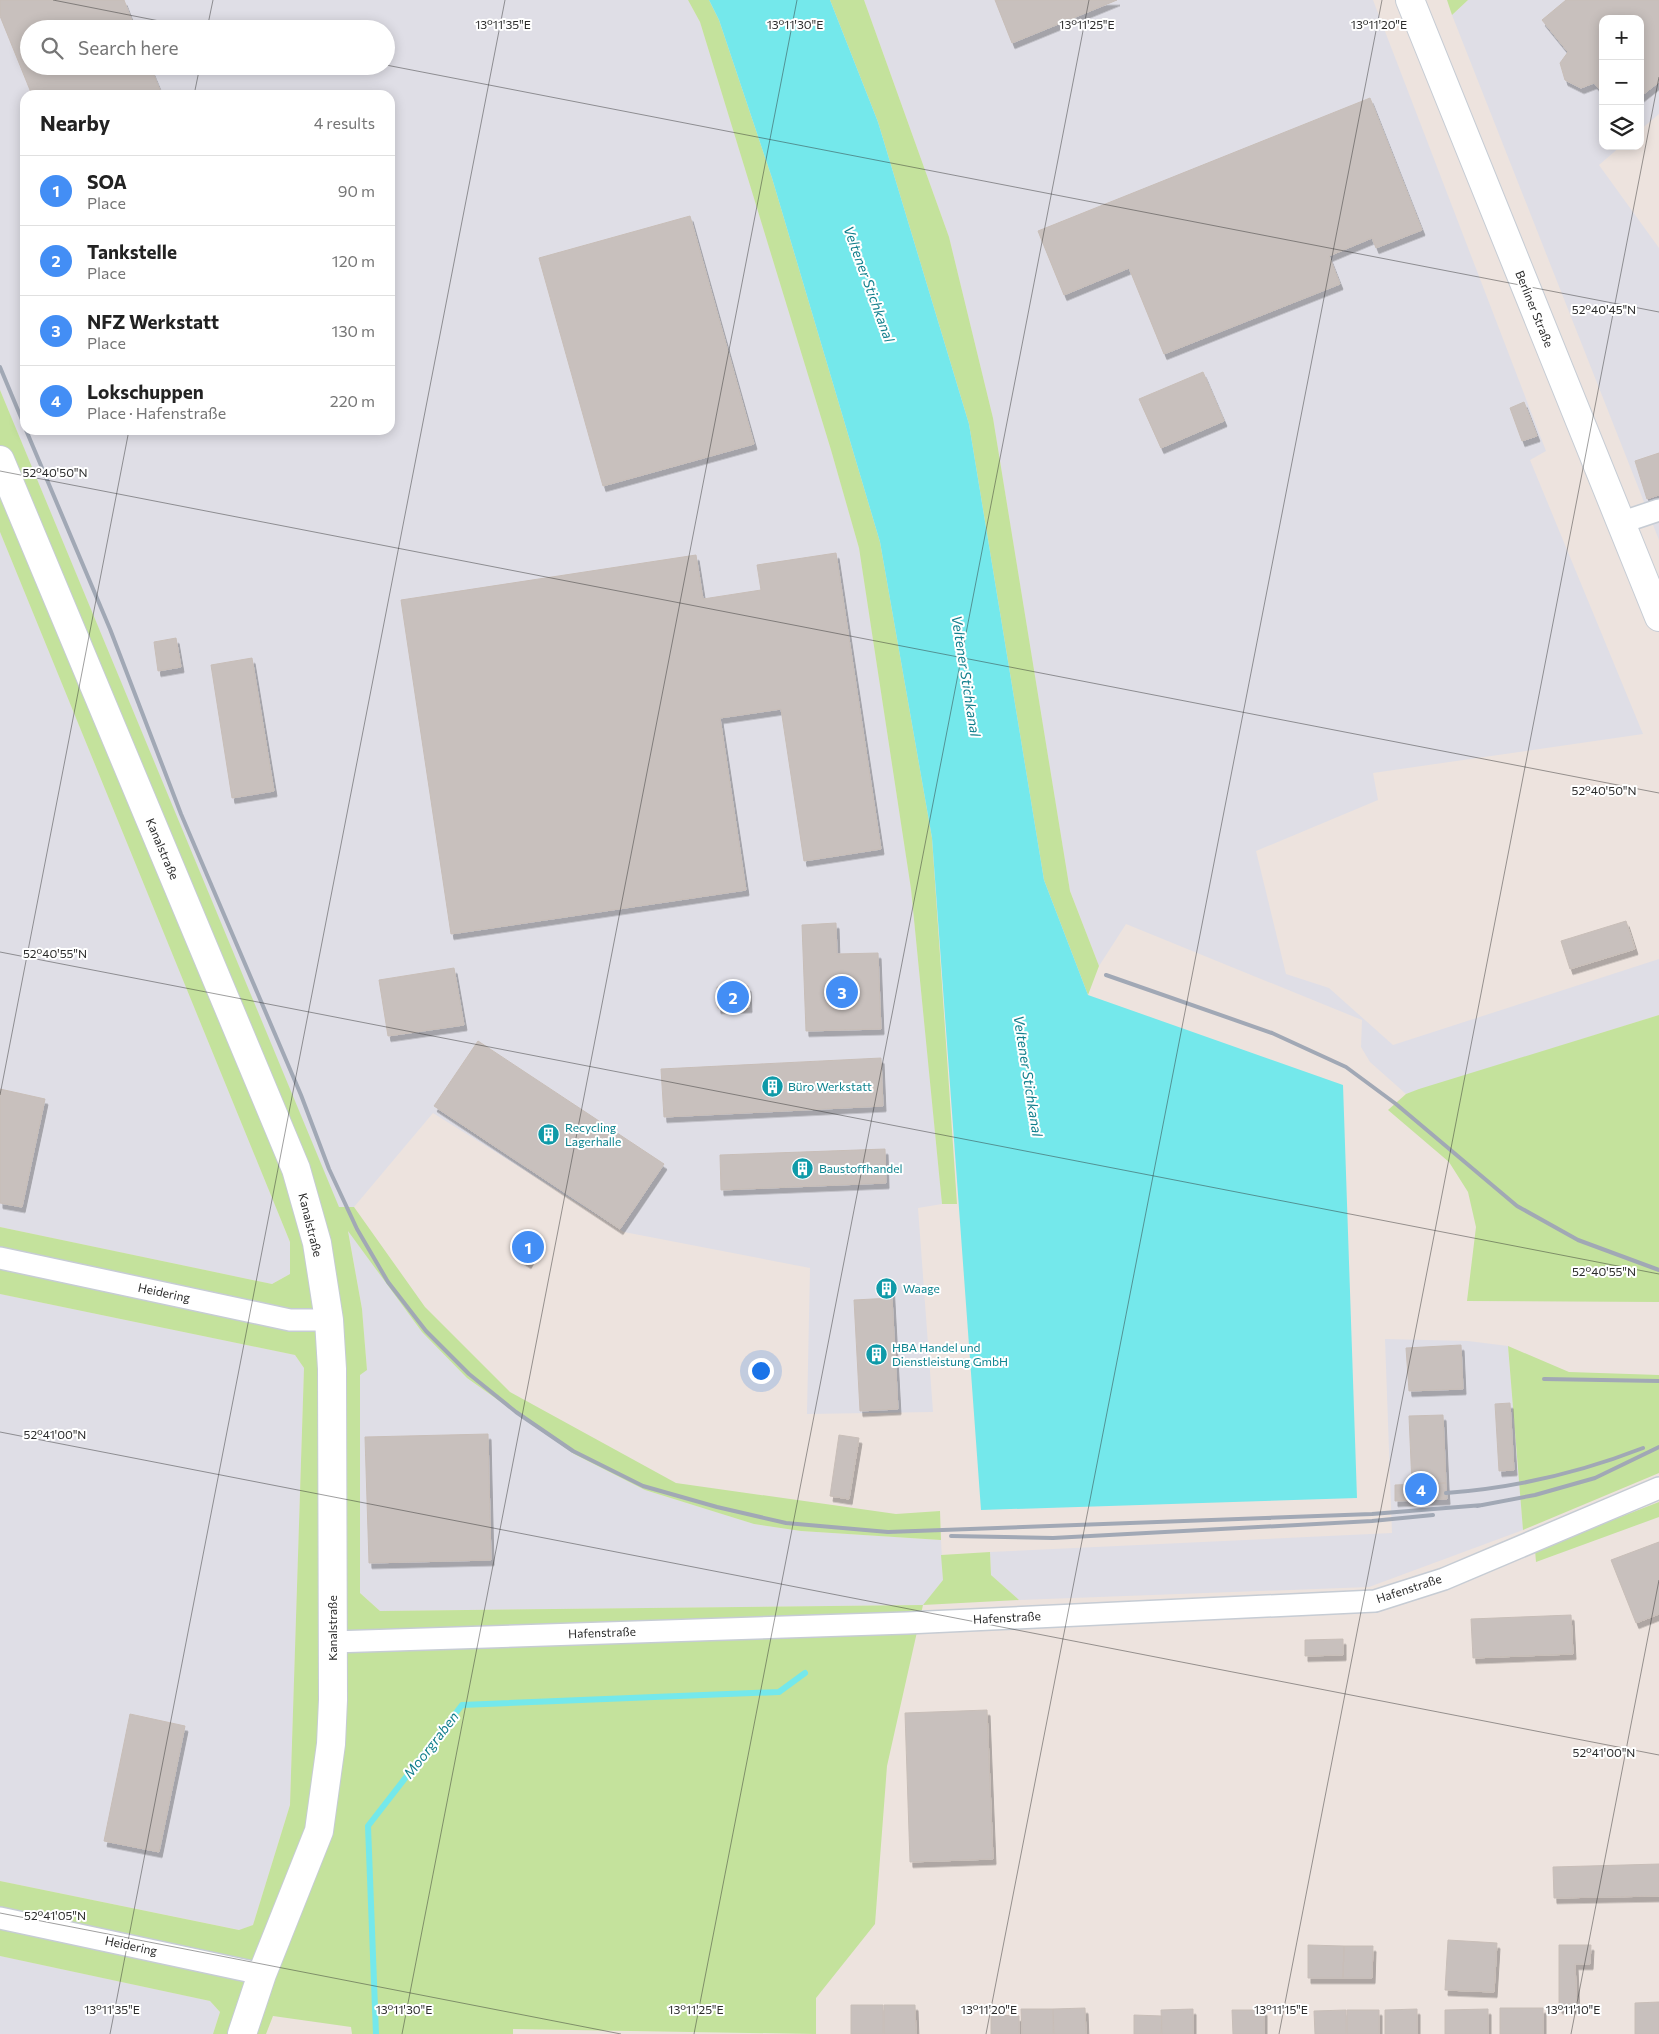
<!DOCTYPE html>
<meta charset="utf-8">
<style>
body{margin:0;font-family:Commissioner,sans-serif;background:#f6f6f6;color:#222}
.controls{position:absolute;right:15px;top:15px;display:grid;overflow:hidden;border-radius:10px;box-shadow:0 2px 12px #0003}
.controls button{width:45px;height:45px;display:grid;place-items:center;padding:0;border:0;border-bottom:1px solid #e0e0e0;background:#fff;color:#222;font:25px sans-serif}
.you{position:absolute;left:760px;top:1370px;width:18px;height:18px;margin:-12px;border:4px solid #fff;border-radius:50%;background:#1a73e8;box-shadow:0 0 0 8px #1a73e833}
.badge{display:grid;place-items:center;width:32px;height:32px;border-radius:50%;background:#438ef5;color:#fff;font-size:16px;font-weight:700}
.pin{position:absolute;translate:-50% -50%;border:2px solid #fff;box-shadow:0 1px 5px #0006}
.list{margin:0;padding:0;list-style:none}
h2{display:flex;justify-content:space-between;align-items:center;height:65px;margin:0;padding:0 20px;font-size:21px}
h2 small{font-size:16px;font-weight:400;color:#767676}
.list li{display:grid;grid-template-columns:32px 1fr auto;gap:15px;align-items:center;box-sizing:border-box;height:70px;padding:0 20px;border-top:1px solid #e0e0e0}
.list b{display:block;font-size:19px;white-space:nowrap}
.list p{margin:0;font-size:16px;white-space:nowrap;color:#767676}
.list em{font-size:16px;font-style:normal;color:#767676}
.icon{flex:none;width:28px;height:28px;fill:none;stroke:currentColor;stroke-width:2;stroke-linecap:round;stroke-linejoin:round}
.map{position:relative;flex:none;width:1659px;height:2034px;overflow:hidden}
.search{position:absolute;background:#fff;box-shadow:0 2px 12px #0003;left:20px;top:20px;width:375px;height:55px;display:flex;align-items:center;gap:12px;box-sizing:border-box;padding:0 18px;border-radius:28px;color:#767676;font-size:19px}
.panel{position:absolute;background:#fff;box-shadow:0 2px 12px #0003;left:20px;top:90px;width:375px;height:345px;border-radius:15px}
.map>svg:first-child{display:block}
.industrial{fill:#dfdee6;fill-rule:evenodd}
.green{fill:#c4e29c}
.water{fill:#74e8eb}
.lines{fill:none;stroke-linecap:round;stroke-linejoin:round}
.stream{stroke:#74e8eb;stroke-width:6}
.building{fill:#c8c0bd;stroke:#c8beb8;filter:url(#shadow)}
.street-casing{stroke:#c6ccd4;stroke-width:24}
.secondary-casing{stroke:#c6ccd4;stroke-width:30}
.street{stroke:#fff;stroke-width:21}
.secondary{stroke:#fff;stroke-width:28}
.rail{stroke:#a1a8b5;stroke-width:4}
.ticks{fill:none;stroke:#2b2b2b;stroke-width:1;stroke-opacity:0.45}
.labels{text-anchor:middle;stroke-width:4;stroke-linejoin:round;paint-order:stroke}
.street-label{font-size:12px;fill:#2b2b2b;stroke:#fff}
.culture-label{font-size:12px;fill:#0d838f;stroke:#fff;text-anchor:start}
.water-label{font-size:14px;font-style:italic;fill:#117f8c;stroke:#fff}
.ticks-label{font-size:12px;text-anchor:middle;fill:#2b2b2b;stroke:#fff;stroke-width:4;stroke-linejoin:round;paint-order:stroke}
</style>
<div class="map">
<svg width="1659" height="2034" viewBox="0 0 1659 2034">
<defs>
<filter id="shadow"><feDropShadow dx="3" dy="5.5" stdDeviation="0" flood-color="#0004"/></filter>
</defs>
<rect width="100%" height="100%" fill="#ede3de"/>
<!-- industrial -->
<path class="industrial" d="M0,0H688L700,22L831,450L859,548L911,889L942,1204L918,1208L933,1412L807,1414L810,1268L624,1232L433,1113L354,1207L339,1208L0,390ZM29,29H386V66H29ZM25,95H390V430H25Z
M864,0H1373L1546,451L1530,460L1643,734L1373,773L1378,800L1256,851L1286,974L1329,988L1393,1045L1659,959V1015L1406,1094L1370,1062L1361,1047L1362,1020L1126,924L1099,966L1070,891L993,418L949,237Z
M1468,0H1659V114L1640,130V19H1603V146H1621L1599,165L1659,248V540L1452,15Z
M0,532L290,1242V1274L272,1284L0,1227Z
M348,1230L422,1332L467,1378L574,1454L645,1490L754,1524L801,1531L941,1540L943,1580L924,1605L380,1611L360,1593V1375L367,1369L362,1309Z
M0,1294L295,1355L304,1368L290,1805L253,1925L240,1930L0,1881Z
M1385,1339L1468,1341L1508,1346L1523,1530L1369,1587L1019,1600L991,1575L990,1552L1392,1533Z
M0,1956L210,2001L220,2012L213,2034H0Z"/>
<!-- green -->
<path class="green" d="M688,0H709L719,20L772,178L880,542L932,838L957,1204H942L911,889L859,548L831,450L700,22Z
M830,0H864L949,237L993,418L1070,891L1099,966L1088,995L1044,880L969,424L878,122Z
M1447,0H1468L1452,15Z
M0,390L339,1207H354L425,1307L510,1392L676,1483L896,1514L940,1511L941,1540L801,1531L754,1524L645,1490L574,1454L467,1378L422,1332L348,1231L362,1309L367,1370L360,1375V1593L380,1611L923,1605L943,1580L941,1555L990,1552L991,1575L1019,1600L923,1605L887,1766L875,1924L816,1998V2034L513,2029V2034H352L351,2027L273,2016L266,2034H213L220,2012L210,2001L0,1956V1881L239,1930L253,1925L290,1805L304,1368L295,1355L0,1294V1227L272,1284L290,1274V1242L0,532Z
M1659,1015V1302L1467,1301L1476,1227L1468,1192L1449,1162L1388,1110L1406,1094L1419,1089Z
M1508,1346L1569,1372L1659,1375V1473L1523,1530Z
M1659,1502V1517L1536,1562L1535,1550Z"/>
<!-- water -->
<path class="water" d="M709,0H830L878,122L969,424L1044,880L1088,995L1343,1085L1357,1498L981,1510L932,838L880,542L772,178L719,20Z"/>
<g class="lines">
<!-- stream -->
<path class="stream" d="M376,2034L368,1826L462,1705L779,1692L805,1673"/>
</g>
<!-- building -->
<path class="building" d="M0,0H124L135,29H29V66H150L162,95H32L0,16Z
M995,0H1117L1012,43Z
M1566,0H1659V82L1640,97V19H1603V93L1594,83L1581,88L1565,80L1560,63L1568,52L1542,20Z
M1370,98L1422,230L1376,248L1372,238L1329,256L1340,284L1164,354L1129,268L1064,295L1038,231Z
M690,216L754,444L603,486L539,258Z
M1203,372L1224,421L1161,448L1139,399Z
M1524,402L1537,436L1522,441L1510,408Z
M1659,453V495L1647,499L1635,461Z
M836,553L881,849L804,861L781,709L720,718L746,890L451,934L401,600L696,555L703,599L761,590L757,565Z
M176,638L181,667L158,671L154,642Z
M252,658L274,791L232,798L211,665Z
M1626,921L1635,949L1570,969L1561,941Z
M836,923L837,954L878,953L881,1029L806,1031L802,925Z
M454,968L464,1025L388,1036L379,980Z
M748,986L749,1007L718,1008L717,987Z
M478,1041L664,1164L620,1229L434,1106Z
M881,1058L883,1106L664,1117L661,1069Z
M0,1089L45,1099L22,1207L0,1203Z
M885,1149L886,1183L721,1190L720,1155Z
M528,1232L541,1240L528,1263L515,1255Z
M882,1279H891L892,1298L883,1299Z
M892,1298L898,1409L860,1411L854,1300Z
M1461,1345L1463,1389L1409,1391L1406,1348Z
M1510,1403L1514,1470L1499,1471L1495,1404Z
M1443,1415L1446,1483L1412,1485L1409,1416Z
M488,1434L491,1560L369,1563L365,1437Z
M839,1435L859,1438L849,1499L830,1496Z
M1446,1483L1447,1499L1395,1501V1485Z
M1659,1542V1614L1636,1623L1611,1560Z
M1571,1615L1573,1654L1473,1658L1471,1619Z
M1343,1639V1655L1305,1656V1640Z
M987,1710L993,1859L910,1862L905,1713Z
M130,1714L185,1726L159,1852L104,1841Z
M1659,1864V1896L1554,1898L1553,1867Z
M1448,1940L1497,1943L1494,1992L1445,1990Z
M1308,1945L1344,1946L1343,1978H1308Z
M1559,1945H1591L1590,1964H1575L1577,2008H1559Z
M1344,1946H1373L1372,1978H1343Z
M1659,2002V2034H1635V2003Z
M851,2005H883V2034H851Z
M884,2005H915L916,2034H884Z
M1085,2008L1086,2034H1054L1053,2009Z
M1500,2008H1543V2034H1500Z
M1021,2009H1053V2034H1022Z
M1193,2009V2034H1162L1161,2010Z
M1417,2009V2034H1385V2010Z
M1488,2009V2034H1445V2010Z
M1232,2010H1264V2034H1233Z
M1346,2010V2034H1315L1314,2011Z
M1347,2010H1379V2034H1347Z
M991,2015L1019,2016V2034H991Z
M1134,2015L1162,2016L1161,2034H1134Z"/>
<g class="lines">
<defs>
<path id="street" d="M1620,523L1659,510
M0,1258L290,1320H329
M333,1642L907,1623L1375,1601L1444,1579L1659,1488
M0,1918L262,1974"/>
<path id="secondary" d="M1410,0L1659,617
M0,460L296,1169L317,1243L329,1320L332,1369L333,1700L331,1744L319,1831L262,1974L242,2034"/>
</defs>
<!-- street casing -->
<use href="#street" class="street-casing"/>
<!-- secondary casing -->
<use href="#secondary" class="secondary-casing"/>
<!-- street -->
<use href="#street" class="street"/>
<!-- secondary -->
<use href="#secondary" class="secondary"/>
<!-- rail -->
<path class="rail" d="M0,367L25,427
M26,430L110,629L181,814L301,1095L329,1169L357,1229L388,1282L426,1331L469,1374L516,1412L573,1451L643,1486L717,1507L786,1523L888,1532L1372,1514L1483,1505
M1106,975L1272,1033L1346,1067L1396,1104L1517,1206L1578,1240L1659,1270
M1544,1379L1659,1381
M1446,1493C1514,1488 1579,1473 1643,1448
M1477,1506L1535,1495L1595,1478L1659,1447
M951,1536L1053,1538L1372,1521L1433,1515"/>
</g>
<!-- ticks -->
<path class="ticks" d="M53,0L200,29M207,29L213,0M386,65L1659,312M194,95L200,66M0,471L1659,793M0,952L1659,1274M0,1095L129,430M0,1432L1659,1755M0,1913L621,2034M110,2034L505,0M402,2034L797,0M694,2034L1089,0M986,2034L1382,0M1279,2034L1659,77M1571,2034L1659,1580"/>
<!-- icons -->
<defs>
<symbol id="building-disc" viewBox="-11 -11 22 22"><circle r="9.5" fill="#0f9aa8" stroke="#fff"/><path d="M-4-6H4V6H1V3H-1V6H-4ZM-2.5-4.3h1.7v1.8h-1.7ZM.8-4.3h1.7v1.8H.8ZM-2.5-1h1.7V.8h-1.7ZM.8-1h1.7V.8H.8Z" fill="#fff"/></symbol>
</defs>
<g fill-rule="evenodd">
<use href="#building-disc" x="760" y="1074" width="25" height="25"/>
<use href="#building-disc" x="536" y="1122" width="25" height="25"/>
<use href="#building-disc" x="790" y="1156" width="25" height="25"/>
<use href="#building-disc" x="874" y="1276" width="25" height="25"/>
<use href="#building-disc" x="864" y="1342" width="25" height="25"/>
</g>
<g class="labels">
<!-- street labels -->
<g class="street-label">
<text transform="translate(1534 309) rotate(68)" y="4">Berliner Straße</text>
<text transform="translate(162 849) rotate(67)" y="4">Kanalstraße</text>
<text transform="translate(310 1225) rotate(76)" y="4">Kanalstraße</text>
<text transform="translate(164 1293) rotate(12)" y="4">Heidering</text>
<text transform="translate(1409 1589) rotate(-18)" y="4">Hafenstraße</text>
<text transform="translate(1007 1618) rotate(-3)" y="4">Hafenstraße</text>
<text transform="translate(333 1628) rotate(-90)" y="4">Kanalstraße</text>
<text transform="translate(602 1633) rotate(-2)" y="4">Hafenstraße</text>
<text transform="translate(131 1946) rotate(12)" y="4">Heidering</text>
</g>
<!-- culture labels -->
<g class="culture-label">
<text x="788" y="1091">Büro Werkstatt</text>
<text x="565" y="1132">Recycling<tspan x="565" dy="14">Lagerhalle</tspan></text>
<text x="819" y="1173">Baustoffhandel</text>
<text x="903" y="1293">Waage</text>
<text x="892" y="1352">HBA Handel und<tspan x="892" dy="14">Dienstleistung GmbH</tspan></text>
</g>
<!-- water labels -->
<g class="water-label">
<text transform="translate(869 284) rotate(70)" y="5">Veltener Stichkanal</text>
<text transform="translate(966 676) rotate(81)" y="5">Veltener Stichkanal</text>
<text transform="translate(1028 1076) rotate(81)" y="5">Veltener Stichkanal</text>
<text transform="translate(431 1745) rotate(-52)" y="5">Moorgraben</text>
</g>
</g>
<g class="ticks-label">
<text x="503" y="29">13°11'35"E</text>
<text x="795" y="29">13°11'30"E</text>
<text x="1087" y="29">13°11'25"E</text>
<text x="1379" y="29">13°11'20"E</text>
<text x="1604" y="314">52°40'45"N</text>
<text x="55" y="477">52°40'50"N</text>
<text x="1604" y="795">52°40'50"N</text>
<text x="55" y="958">52°40'55"N</text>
<text x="1604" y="1276">52°40'55"N</text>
<text x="55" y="1439">52°41'00"N</text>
<text x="1604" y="1757">52°41'00"N</text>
<text x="55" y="1920">52°41'05"N</text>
<text x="112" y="2014">13°11'35"E</text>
<text x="404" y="2014">13°11'30"E</text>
<text x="696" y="2014">13°11'25"E</text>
<text x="989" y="2014">13°11'20"E</text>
<text x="1281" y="2014">13°11'15"E</text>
<text x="1573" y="2014">13°11'10"E</text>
</g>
</svg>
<div class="controls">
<button>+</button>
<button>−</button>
<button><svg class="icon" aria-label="layers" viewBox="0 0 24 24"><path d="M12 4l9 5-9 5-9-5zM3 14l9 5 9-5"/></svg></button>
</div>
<div class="you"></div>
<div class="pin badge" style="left:528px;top:1247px">1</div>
<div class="pin badge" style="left:733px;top:997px">2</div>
<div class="pin badge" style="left:842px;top:992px">3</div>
<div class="pin badge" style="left:1421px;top:1489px">4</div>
<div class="search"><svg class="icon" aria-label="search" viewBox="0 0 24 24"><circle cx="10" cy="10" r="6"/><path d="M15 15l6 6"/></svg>Search here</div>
<section class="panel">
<h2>Nearby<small>4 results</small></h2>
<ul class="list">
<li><span class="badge">1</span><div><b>SOA</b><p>Place</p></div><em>90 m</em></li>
<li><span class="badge">2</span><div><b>Tankstelle</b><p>Place</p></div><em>120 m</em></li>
<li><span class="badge">3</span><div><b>NFZ Werkstatt</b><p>Place</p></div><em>130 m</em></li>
<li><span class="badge">4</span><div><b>Lokschuppen</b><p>Place · Hafenstraße</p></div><em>220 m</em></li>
</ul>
</section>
</div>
